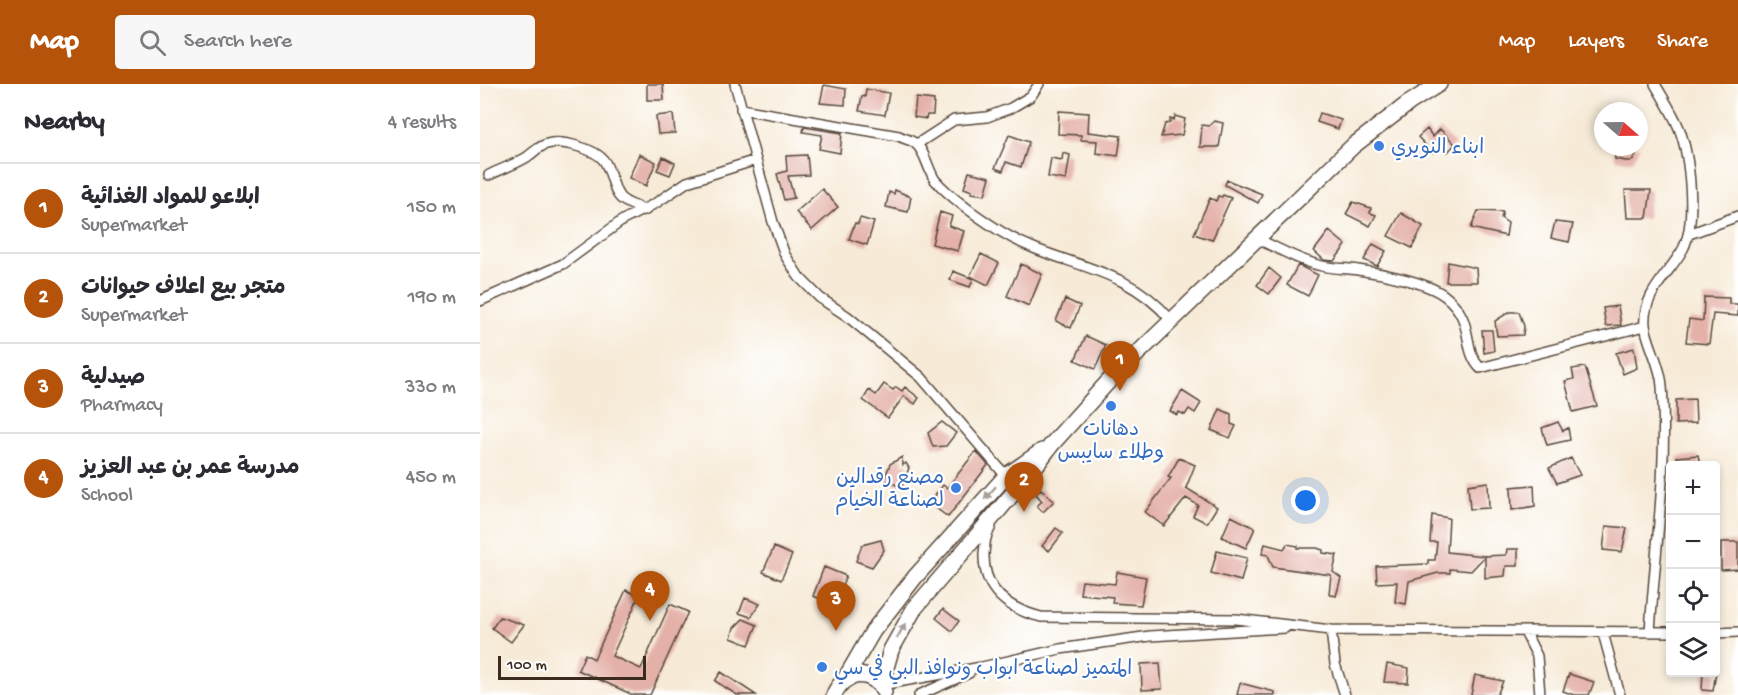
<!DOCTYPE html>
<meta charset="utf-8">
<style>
body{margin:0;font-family:"Gochi Hand","Playpen Sans Arabic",sans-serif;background:#f7f7f7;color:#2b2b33}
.controls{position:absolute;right:18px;bottom:18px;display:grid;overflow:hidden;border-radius:6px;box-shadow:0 3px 9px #0003}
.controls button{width:54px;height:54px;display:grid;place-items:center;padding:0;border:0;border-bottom:2px solid #e1e1e2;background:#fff;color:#2b2b33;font:30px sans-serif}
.compass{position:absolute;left:1114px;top:18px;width:54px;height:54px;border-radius:50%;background:#fff;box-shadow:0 3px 9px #0003;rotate:110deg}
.scale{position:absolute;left:18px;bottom:15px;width:148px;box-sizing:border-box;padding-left:6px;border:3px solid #3b2a1e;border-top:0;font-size:16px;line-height:21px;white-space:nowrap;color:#3b2a1e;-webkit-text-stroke:4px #fff;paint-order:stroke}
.you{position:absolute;left:826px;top:417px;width:21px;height:21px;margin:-15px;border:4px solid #fff;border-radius:50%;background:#1a73e8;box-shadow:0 0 0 9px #1a73e833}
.badge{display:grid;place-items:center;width:39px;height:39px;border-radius:50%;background:#b45309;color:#fff;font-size:20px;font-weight:700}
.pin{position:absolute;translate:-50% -50px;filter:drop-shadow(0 2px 3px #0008)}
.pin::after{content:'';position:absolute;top:32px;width:21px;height:18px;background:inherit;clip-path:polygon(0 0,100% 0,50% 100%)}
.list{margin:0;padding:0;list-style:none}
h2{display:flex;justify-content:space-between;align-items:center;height:78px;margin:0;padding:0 24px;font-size:26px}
h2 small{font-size:20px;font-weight:400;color:#7c7c81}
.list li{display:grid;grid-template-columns:39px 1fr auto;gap:18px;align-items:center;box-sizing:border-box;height:90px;padding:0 24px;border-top:2px solid #e1e1e2}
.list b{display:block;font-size:22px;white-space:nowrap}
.list p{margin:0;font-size:20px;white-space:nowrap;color:#7c7c81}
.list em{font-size:20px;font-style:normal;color:#7c7c81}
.icon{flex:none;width:33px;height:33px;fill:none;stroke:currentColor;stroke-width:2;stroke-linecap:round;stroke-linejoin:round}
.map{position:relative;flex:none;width:1258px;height:611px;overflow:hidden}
header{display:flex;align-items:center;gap:36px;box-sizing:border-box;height:84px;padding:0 30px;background:#b45309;color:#fff}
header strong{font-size:28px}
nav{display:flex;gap:33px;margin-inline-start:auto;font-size:21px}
.search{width:420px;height:54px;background:#f7f7f7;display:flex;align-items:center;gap:15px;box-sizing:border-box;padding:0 21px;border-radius:6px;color:#7c7c81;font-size:22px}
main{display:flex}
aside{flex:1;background:#fff}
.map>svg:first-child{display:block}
.building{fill:#e4b1a9}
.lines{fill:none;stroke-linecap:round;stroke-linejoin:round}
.street-casing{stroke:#57473a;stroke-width:12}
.primary-casing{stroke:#57473a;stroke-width:18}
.street{stroke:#fff;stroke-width:9}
.primary{stroke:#fff;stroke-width:15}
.oneway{fill:#a79f9a}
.shop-dot{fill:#3f7fe0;stroke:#fff;stroke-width:2}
.labels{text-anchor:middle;stroke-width:4.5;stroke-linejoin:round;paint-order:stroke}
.shop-label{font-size:20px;fill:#366cbe;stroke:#fff;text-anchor:start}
</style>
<header>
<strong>Map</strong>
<div class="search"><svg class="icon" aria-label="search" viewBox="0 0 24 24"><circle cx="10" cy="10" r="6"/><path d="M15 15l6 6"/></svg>Search here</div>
<nav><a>Map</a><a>Layers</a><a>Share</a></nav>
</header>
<main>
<aside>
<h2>Nearby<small>4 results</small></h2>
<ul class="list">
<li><span class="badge">1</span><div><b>ابلاعو للمواد الغذائية</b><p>Supermarket</p></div><em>150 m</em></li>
<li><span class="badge">2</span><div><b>متجر بيع اعلاف حيوانات</b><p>Supermarket</p></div><em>190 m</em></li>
<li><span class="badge">3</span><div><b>صيدلية</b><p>Pharmacy</p></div><em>330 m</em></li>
<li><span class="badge">4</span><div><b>مدرسة عمر بن عبد العزيز</b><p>School</p></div><em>450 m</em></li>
</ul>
</aside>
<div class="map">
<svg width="1258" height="611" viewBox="0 0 1258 611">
<rect width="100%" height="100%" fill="#fff"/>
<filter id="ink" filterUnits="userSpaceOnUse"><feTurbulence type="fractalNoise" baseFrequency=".0167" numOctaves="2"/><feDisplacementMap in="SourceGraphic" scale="12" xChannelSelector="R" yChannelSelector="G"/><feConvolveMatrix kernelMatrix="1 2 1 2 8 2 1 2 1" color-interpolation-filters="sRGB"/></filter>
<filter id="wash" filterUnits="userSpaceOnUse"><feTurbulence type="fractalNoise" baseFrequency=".008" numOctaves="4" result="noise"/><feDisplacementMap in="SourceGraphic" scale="24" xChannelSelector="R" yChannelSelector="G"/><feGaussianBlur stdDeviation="1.35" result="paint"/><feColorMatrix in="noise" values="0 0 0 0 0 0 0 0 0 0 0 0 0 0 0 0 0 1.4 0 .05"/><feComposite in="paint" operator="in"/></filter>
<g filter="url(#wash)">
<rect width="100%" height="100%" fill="#f7ebd8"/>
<g id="blocks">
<!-- building -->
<path class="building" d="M167,0H183L184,16H167Z
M344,1L366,5L365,21L340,19Z
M386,5L409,9L405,31L379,27L382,12L385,13Z
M436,14L454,16L453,31H447L446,35L434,33Z
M579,27L609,29L608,48L641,52L638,72L616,69L617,57L601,56V51L578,50Z
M840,29L861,36L858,45L837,38Z
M193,30L195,49L178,50L176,32Z
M695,32L705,35L702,51L681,53L685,40L690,39V35L694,36Z
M734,37L743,39L739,63H720L722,41L729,42Z
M324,43L362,49L360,69L339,65L342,51L323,48Z
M947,45L953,53L960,45L975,60L968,68L961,61L953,69L938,53Z
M529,51L549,58L541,83L526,78L523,87L515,84Z
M1134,63H1160L1152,77H1146L1135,75Z
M583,69L590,71L586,96L568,93L571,74L582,76Z
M159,70L176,78L166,102L149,94Z
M327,71L329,91L308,92L314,114L304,116L297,90L307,87L306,72Z
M183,73L195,79L190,91L177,86Z
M489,88L510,93L505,111L491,109L492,107L484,104Z
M747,96L782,110L778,119L745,101Z
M342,105L358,123L332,146L316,128Z
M415,106L431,113L428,128L406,123L409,108L414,110Z
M1145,106H1171L1167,134H1147Z
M743,111L751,114L732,156L714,150L730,114L736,117L738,112L742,113Z
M873,118L891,124L890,129L896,131L890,142L866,130Z
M998,127L1023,128L1021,134L1028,139L1026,152L991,144Z
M460,128L472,132L469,142L484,147L478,167L452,160Z
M921,129L943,142L932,164L908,152Z
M380,134L394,138L387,161L369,155L375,139L378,140Z
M1075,138L1093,140L1089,158L1071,154Z
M849,147L866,161L854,177L844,176L834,167Z
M893,160L906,167L897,182L884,176Z
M501,170L519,179L508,201L490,192Z
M968,178L996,184L997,198H966Z
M541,180L562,190L549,222L527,212Z
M818,181L838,191L828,212L807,201Z
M789,184L801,194L789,210L777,201Z
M473,187L493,195L490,203L470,196Z
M1224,213L1249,214V220H1258V232L1233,230L1229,260L1206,258L1209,235L1223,237Z
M585,215L600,222L591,244L576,237Z
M1138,222L1141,241L1126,242L1123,224Z
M1029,228H1039L1044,242L1043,251L1017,252L1015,237Z
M1002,246H1012L1014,267L1004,269Z
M606,252L626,261L615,285L595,276Z
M1154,264L1157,284L1143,290L1136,269Z
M1105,283L1117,322L1093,328L1085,297L1094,295L1092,285Z
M404,300L413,306L416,303L422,307L425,303L439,314L435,320L424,312L408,334L383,316L389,306L396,311Z
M702,307L721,319L715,329L709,325L705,331L699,328L697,331L690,327Z
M1215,315L1216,339L1196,340V316Z
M740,325L751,330V340L756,342L750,354L731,346Z
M462,338L476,349L466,362L453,363L448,349Z
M1078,338L1083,347L1088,344L1090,356L1067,361L1062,344Z
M496,367L508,381L468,433L449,419L463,401L467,404Z
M1218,371L1220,381H1199L1197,373Z
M422,373L423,381L426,379L429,384L422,403L404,396L410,380Z
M699,374L715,381L706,404L737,423L727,439L713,432L718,421L706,414L684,442L665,428L691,394L688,393Z
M1091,374L1100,391L1077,399L1069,384Z
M1008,398L1009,424L990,425L988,401Z
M1054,401L1055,422L1032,426L1031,403Z
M561,405L574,417L563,428L557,422L562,417L556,410Z
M952,431L969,434L967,468L1005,472L991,487L970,485V489H958L929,497L926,520L915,518L917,498L897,499L896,482L948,480V476H955L957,458H950Z
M751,432L775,444L766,464L742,453Z
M1126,442L1147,444L1142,468L1123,466Z
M576,444L583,449L569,467L562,462Z
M401,456L404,466L392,483L376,477L382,461Z
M1241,458H1258V485L1241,486Z
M785,460L804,465L807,460L818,462L817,464H837L843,466V469L857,471L853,488L861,494L856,512L849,510L851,491L793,483L788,471L782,470Z
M294,463L312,471L301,496L283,488Z
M1027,465H1038V482H1026L1025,492L1005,494V472L1026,471Z
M737,467L767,474L761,497L731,489Z
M344,483L366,492L355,520L333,512Z
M637,488L666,493L661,521L632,519L633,513L600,510L602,497L635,500Z
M146,506L159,512L132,572L161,585L190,520L208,528L170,611H153L98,586L105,570L114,575Z
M265,514L280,520L271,533L259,529Z
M463,525L479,537L472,547L456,534Z
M20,533L44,541L31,558L12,544Z
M263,535L277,541L269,561L251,554L254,544Z
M680,579L682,605L662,606L661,580Z
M907,580L929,584L928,599L904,598Z
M241,588L276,611H257L235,597Z
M1223,588H1236L1233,607L1222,606Z
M1089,590L1114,598L1109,611H1094L1083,607Z
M995,591L1023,597L1017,611H991Z
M760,599L795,608V611H757Z"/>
</g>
</g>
<g filter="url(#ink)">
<use href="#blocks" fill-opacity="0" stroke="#57473a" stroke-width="1.5"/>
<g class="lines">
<defs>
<path id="street" d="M255,0L293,138L305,171L319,193L340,214L367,232L441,293L526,392H529
M261,25L419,52C424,55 432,56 436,60C445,67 448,86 455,96C472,115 498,133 520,147C579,184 642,178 691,236
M437,60L474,36L507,33L531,24L551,12L559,0
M9,91C21,85 36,80 47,73C54,68 59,62 67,60C82,56 119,65 126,80C140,109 128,114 166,126
M1209,150L1258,132
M778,155C799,165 820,177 842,182C854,185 866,184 878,186C901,189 947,198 965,212C996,236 981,264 1000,284L1165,242
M0,217L83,180L143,136L176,119L207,98L276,76
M511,443C505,452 505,459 504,470C503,506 528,525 561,533L756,535L851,546L1190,548
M851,546L855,580L865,611
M1045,548L1057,572L1060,611
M1170,548C1175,467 1188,383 1182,302C1181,281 1167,259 1165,241C1162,210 1190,189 1203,165C1217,138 1210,72 1199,44C1193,29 1183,14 1175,0
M1123,549L1140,611
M1236,549L1258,548
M401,601L502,583L580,565L670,552L805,544
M439,611L489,589"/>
<path id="primary" d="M365,595L393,547L435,493L526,392L562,367
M401,601L411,566L434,525L548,392L572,360L627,299L873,62L929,19L959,0
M354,611C363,587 392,584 404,608"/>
</defs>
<!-- street casing -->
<use href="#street" class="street-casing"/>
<!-- primary casing -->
<use href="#primary" class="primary-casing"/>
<!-- street -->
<use href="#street" class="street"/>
<!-- primary -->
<use href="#primary" class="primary"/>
</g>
<!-- one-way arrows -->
<defs><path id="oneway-solid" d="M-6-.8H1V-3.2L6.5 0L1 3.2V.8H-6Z" transform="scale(1.5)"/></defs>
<g class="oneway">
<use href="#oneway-solid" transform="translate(510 409) rotate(132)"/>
<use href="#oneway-solid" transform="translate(421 547) rotate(-61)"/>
</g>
</g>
<!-- markers -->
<g class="shop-dot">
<circle cx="899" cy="62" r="6"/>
<circle cx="631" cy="322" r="6"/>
<circle cx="476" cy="404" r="6"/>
<circle cx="342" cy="583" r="6"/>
</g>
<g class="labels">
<!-- shop labels -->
<g class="shop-label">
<text x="911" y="69">ابناء النويري</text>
<text x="631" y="351" text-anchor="middle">دهانات<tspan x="631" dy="23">وطلاء سايبس</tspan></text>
<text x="464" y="399" text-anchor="end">مصنع رقدالين<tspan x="464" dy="23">لصناعة الخيام</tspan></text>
<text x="354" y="590">المتميز لصناعة ابواب ونوافذ البي في سي</text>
</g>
</g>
</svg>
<div class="controls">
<button>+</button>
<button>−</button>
<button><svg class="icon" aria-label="locate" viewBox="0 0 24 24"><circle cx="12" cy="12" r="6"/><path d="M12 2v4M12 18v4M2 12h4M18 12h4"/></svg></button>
<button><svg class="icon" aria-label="layers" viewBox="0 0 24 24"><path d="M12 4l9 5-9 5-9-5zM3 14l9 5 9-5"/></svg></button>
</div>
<svg class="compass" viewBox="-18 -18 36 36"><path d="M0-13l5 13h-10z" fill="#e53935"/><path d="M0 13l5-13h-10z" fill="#7c7c81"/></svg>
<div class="scale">100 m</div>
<div class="you"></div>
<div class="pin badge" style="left:640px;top:307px">1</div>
<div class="pin badge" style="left:544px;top:428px">2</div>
<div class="pin badge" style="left:356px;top:547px">3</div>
<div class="pin badge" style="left:170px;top:537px">4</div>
</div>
</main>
